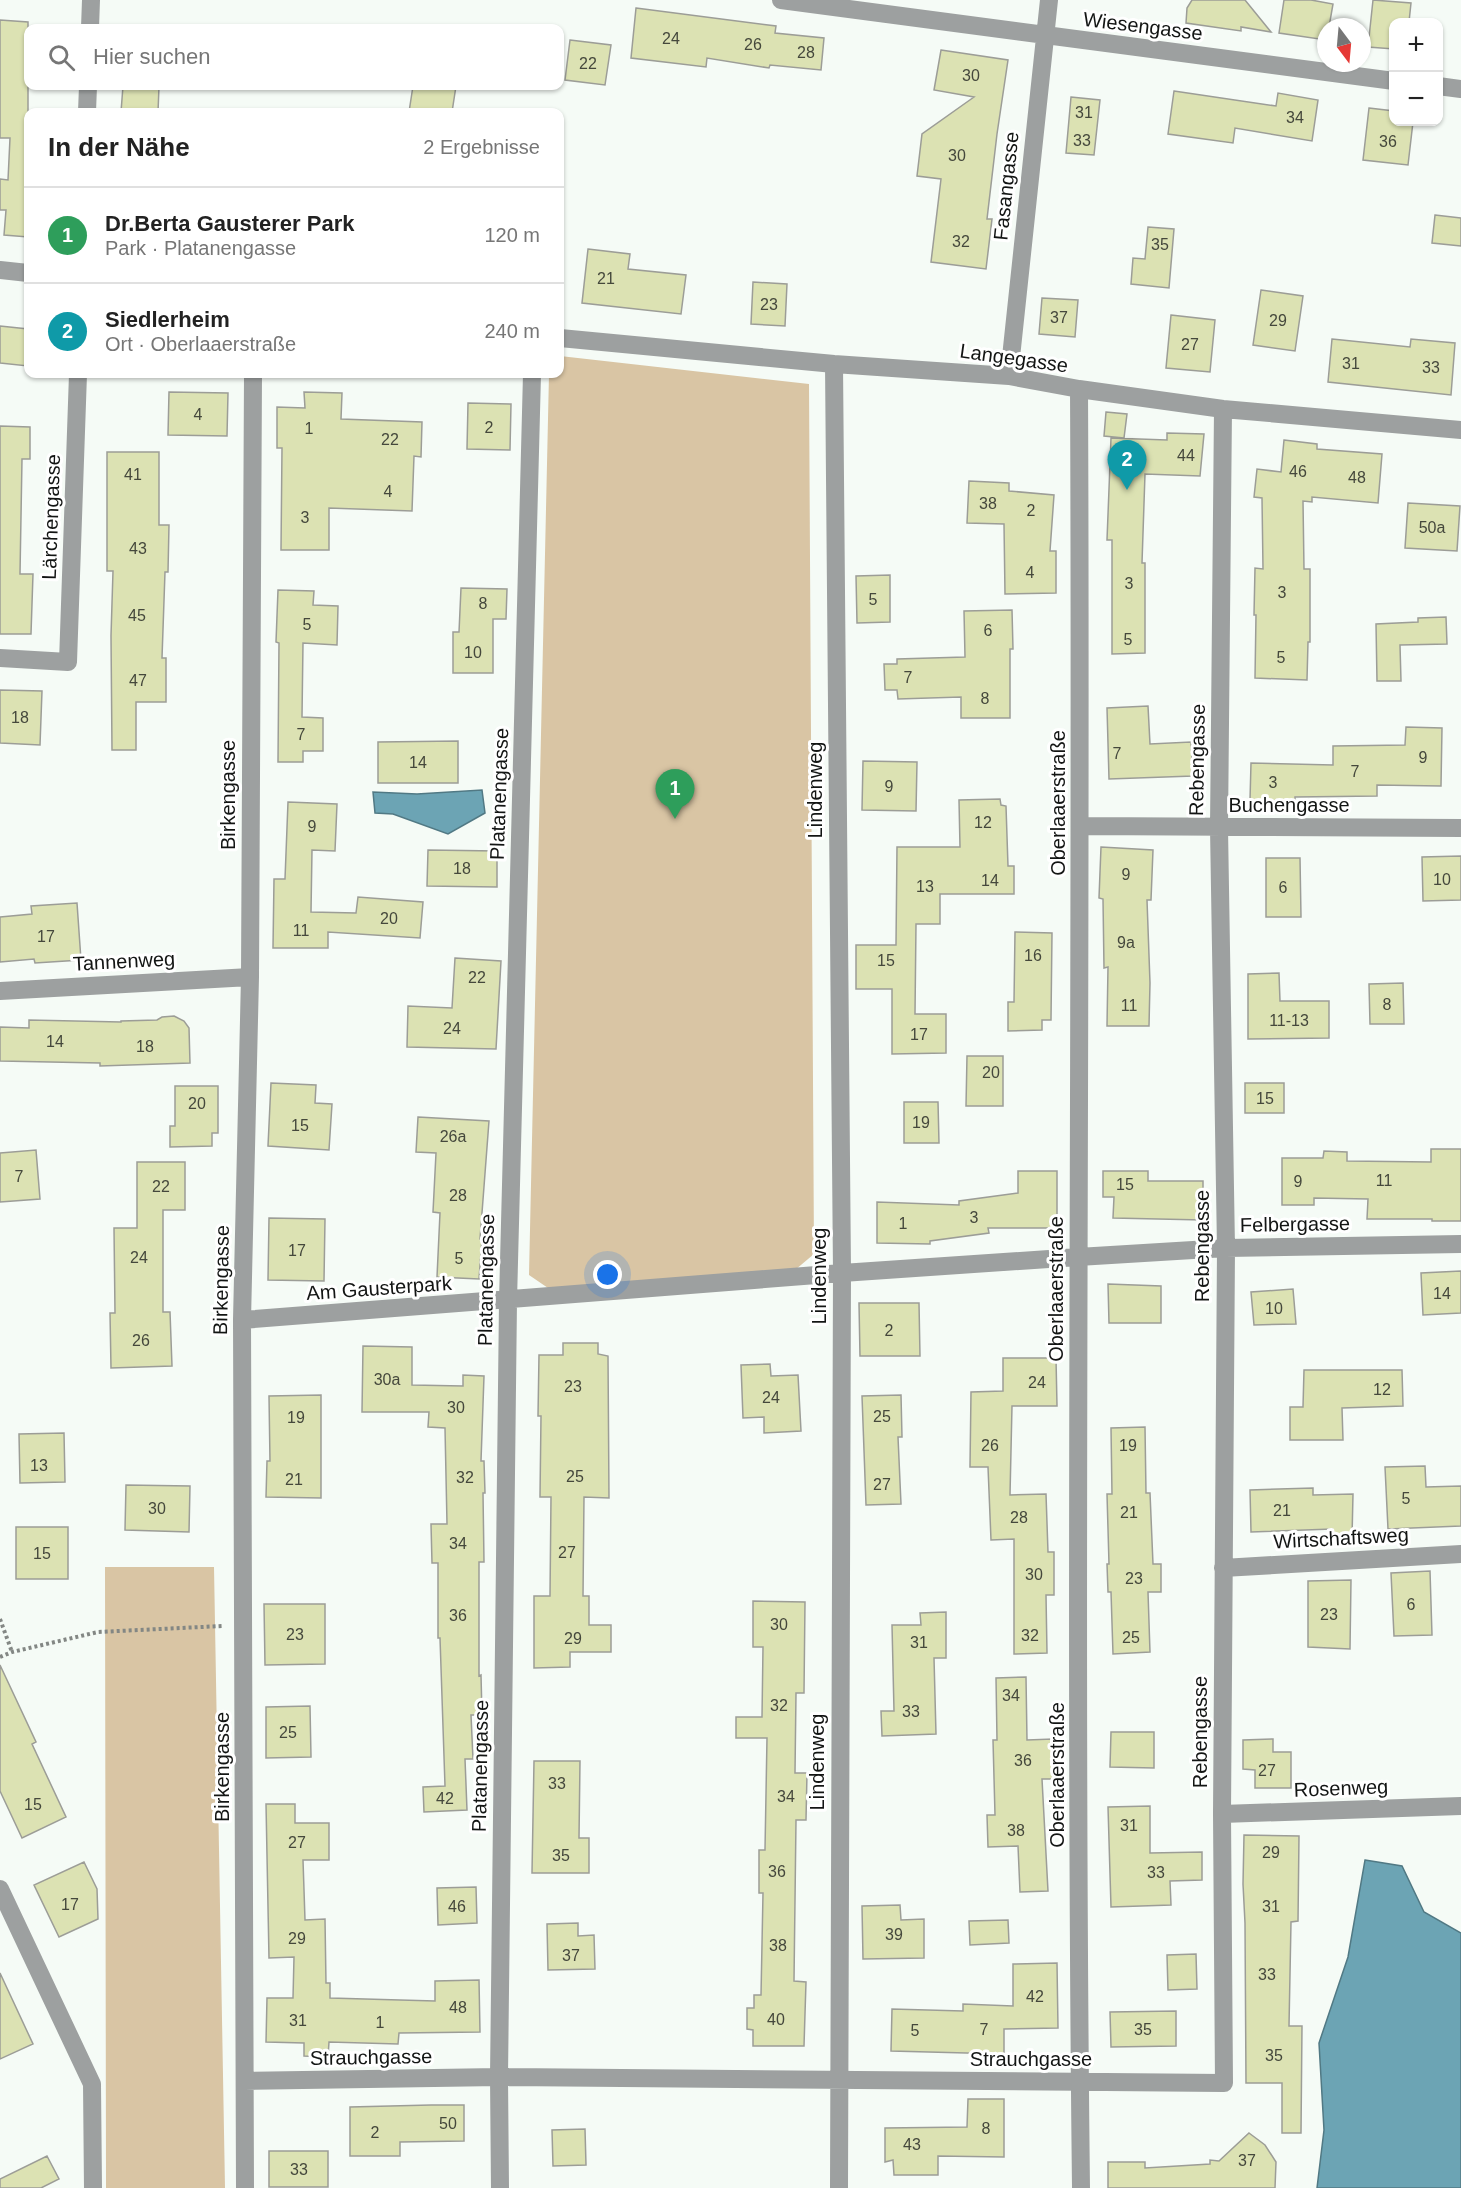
<!DOCTYPE html>
<html lang="de">
<meta charset="utf-8">
<style>
body{margin:0;font-family:Helvetica,sans-serif;background:#f6f6f6;color:#222}
.controls{position:absolute;right:18px;top:18px;display:grid;overflow:hidden;border-radius:12px;box-shadow:0 2px 4px #0004}
.controls button{width:54px;height:54px;display:grid;place-items:center;padding:0;border:0;border-bottom:2px solid #e0e0e0;background:#fff;color:#222;font:30px sans-serif}
.compass{position:absolute;left:1317px;top:18px;width:54px;height:54px;border-radius:50%;background:#fff;box-shadow:0 2px 4px #0004;rotate:164deg}
.you{position:absolute;left:608px;top:1275px;width:21px;height:21px;margin:-15px;border:4px solid #fff;border-radius:50%;background:#1a73e8;box-shadow:0 0 0 9px #1a73e833}
.badge{display:grid;place-items:center;width:39px;height:39px;border-radius:50%;background:#911c7c;color:#fff;font-size:20px;font-weight:700}
.pin{position:absolute;translate:-50% -50px;filter:drop-shadow(0 2px 3px #0008)}
.pin::after{content:'';position:absolute;top:32px;width:21px;height:18px;background:inherit;clip-path:polygon(0 0,100% 0,50% 100%)}
.list{margin:0;padding:0;list-style:none}
h2{display:flex;justify-content:space-between;align-items:center;height:78px;margin:0;padding:0 24px;font-size:26px}
h2 small{font-size:20px;font-weight:400;color:#767676}
.list li{display:grid;grid-template-columns:39px 1fr auto;gap:18px;align-items:center;box-sizing:border-box;height:96px;padding:0 24px;border-top:2px solid #e0e0e0}
.list b{display:block;font-size:22px;white-space:nowrap}
.list p{margin:0;font-size:20px;white-space:nowrap;color:#767676}
.list em{font-size:20px;font-style:normal;color:#767676}
.icon{flex:none;width:33px;height:33px;fill:none;stroke:currentColor;stroke-width:2;stroke-linecap:round;stroke-linejoin:round}
.map{position:relative;flex:none;width:1461px;height:2188px;overflow:hidden}
.search{position:absolute;background:#fff;box-shadow:0 2px 4px #0004;left:24px;top:24px;width:540px;height:66px;display:flex;align-items:center;gap:15px;box-sizing:border-box;padding:0 21px;border-radius:12px;color:#767676;font-size:22px}
.panel{position:absolute;background:#fff;box-shadow:0 2px 4px #0004;left:24px;top:108px;width:540px;height:270px;border-radius:12px}
.map>svg:first-child{display:block}
.green{fill:#d9c5a4}
.water{fill:#6ca4b4;stroke:#517984;stroke-width:1.5}
.building{fill:#dce2b3;stroke:#9c9d97;stroke-width:1.5}
.lines{fill:none;stroke-linecap:round;stroke-linejoin:round}
.path{stroke:#838784;stroke-width:4;stroke-dasharray:3 3;stroke-linecap:butt}
.minor{stroke:#9da0a0;stroke-width:18}
.labels{text-anchor:middle;stroke-width:6;stroke-linejoin:round;paint-order:stroke}
.number-label{font-size:16px;fill:#45483c}
.street-label{font-size:20px;fill:#131514;stroke:#fff}
</style>
<div class="map">
<svg width="1461" height="2188" viewBox="0 0 1461 2188">
<rect width="100%" height="100%" fill="#f5fbf6"/>
<!-- green -->
<path class="green" d="M560,356L809,384L814,1254L795,1270L548,1288L529,1275L549,374H560Z
M105,1567H214L225,2188H106Z"/>
<!-- water -->
<path class="water" d="M482,790L485,813L448,834L393,814L375,813L373,792L417,794Z
M1365,1860L1402,1866L1424,1912L1461,1933V2188H1317L1324,2130L1319,2043L1348,1957Z"/>
<!-- building -->
<path class="building" d="M1192,0H1245L1271,32L1241,27V31L1186,23L1187,8Z
M1284,0H1311L1333,4L1329,27H1326V40L1279,33Z
M1373,0L1411,3L1409,22H1394V49L1368,47Z
M636,8L776,26L775,33L824,38L821,70L770,65L769,68L707,58L706,67L631,58Z
M0,20L28,22V237L4,235L6,210H0V179L8,180L10,138H0Z
M570,40L611,45L605,85L565,80Z
M941,50L1008,60L997,134L987,219H992L986,269L931,262L941,179L917,176L922,134L974,97L934,90Z
M123,86L159,87L158,112H121Z
M413,86H456L452,112H409Z
M1174,91L1276,106L1278,93L1318,100L1312,141L1235,128L1233,143L1168,134Z
M1071,97L1100,100L1094,155L1066,153Z
M1369,108L1394,111V122H1413L1408,165L1363,160Z
M1435,215L1461,218V246L1432,243Z
M1148,227L1174,229L1169,288L1131,284L1133,258L1145,259Z
M588,249L630,254L628,269L686,275L681,314L582,303Z
M753,282L787,284L785,326L751,324Z
M1261,290L1303,296L1295,351L1253,345Z
M1042,298L1078,300L1075,337L1039,334Z
M1171,315L1215,320L1210,372L1166,368Z
M0,326L28,329V366L0,363Z
M1332,339L1410,347L1411,339L1455,343L1451,395L1328,382Z
M169,392L228,393L227,436L168,435Z
M304,392L342,393L341,419L422,422L421,457L414,456L412,511L329,508V550H281L282,448H277V407L305,408Z
M468,403L511,404L510,450L467,449Z
M1106,412L1127,414L1124,438L1104,436Z
M0,426L30,427V459H22L20,574H33L31,634H0Z
M1167,433L1204,434L1200,476L1145,474L1142,563H1145V653L1112,654V540H1107L1111,438L1167,440Z
M1284,440L1317,444V449L1382,454L1378,503L1312,497V502L1303,501L1304,569H1310V642H1308L1307,680L1255,678L1256,615H1254L1255,568L1263,569L1262,498L1254,497L1257,469L1281,472Z
M107,452H159V525H169L168,572H165L162,658H166V702H136V750H112L111,636L113,571H107Z
M969,481L1009,483V491L1054,495L1050,551H1056V593L1005,594L1004,524L967,523Z
M1408,503L1460,506L1457,551L1405,548Z
M890,575V622L857,623L856,576Z
M461,588L507,589L506,619H493V673H453V632H459Z
M278,590L314,591L313,605L338,606L337,645L303,643L302,717L323,718V751H303V762H278L279,643L276,642Z
M1012,610L1013,649H1010V718H961V697L898,699L897,690H885L884,664H897V659L965,657L964,611Z
M1446,617L1447,644L1400,645L1401,681H1377L1376,624L1418,622V618Z
M0,690L42,691L40,745L0,743Z
M1148,706L1150,744L1191,742L1193,776L1109,779L1107,708Z
M1406,727L1442,728L1441,786L1377,785V796L1295,797V801L1250,800L1251,763L1333,765V746L1405,745Z
M458,741V783H378V742Z
M863,761L917,762L916,811L862,810Z
M1000,799L1001,805L1006,806L1008,866H1014V894H940V924H916L915,1014H946V1053L892,1054V989H856V945H896L897,847H960L959,800Z
M288,802L337,804L335,851L312,850L311,912L356,913L358,897L423,902L420,938L328,932V948H273L274,879H285Z
M1101,847L1153,850L1151,900H1147L1150,983L1149,1026H1107L1108,967L1104,968L1103,899L1099,898Z
M428,850L497,851V887L427,886Z
M1461,856V900L1423,901L1422,857Z
M1266,858H1300L1301,917H1266Z
M77,903L81,960L35,963L34,959L0,962V917L32,914L31,906Z
M1015,932L1052,933L1051,1020H1042V1030L1008,1031V1002H1014Z
M455,958L501,961L496,1049L407,1047L408,1006L452,1008Z
M1279,973L1280,1001H1329V1038L1248,1039V974Z
M1403,983L1404,1024H1370L1369,984Z
M174,1016L184,1021L189,1028L190,1063L100,1066V1063L0,1061V1027L29,1028V1020L121,1022V1021L157,1020L162,1017Z
M967,1056H1003V1106H966Z
M271,1083L316,1085L315,1103L332,1104L329,1150L268,1146Z
M1245,1083H1284V1113H1245Z
M175,1086H218V1133H212V1146L170,1147V1126H175Z
M904,1102H938L939,1143H904Z
M418,1117L489,1121L480,1239H482L479,1279L437,1277L440,1213L433,1212L436,1153L416,1152Z
M1431,1149H1461V1221H1432V1219H1367L1368,1199L1314,1198V1205H1282V1158H1323L1324,1151L1347,1152V1161L1431,1162Z
M36,1150L40,1199L0,1202V1153Z
M137,1162H185V1210H163V1312H170L172,1366L111,1368L110,1313H115L114,1228H137Z
M1018,1171H1057V1228H988L989,1233L930,1241V1244L877,1243V1202L959,1205V1201L1018,1193Z
M1103,1171H1148V1181H1203V1220L1113,1218L1114,1197H1103Z
M269,1218L325,1219L324,1281L268,1280Z
M1461,1271V1313L1423,1315L1421,1273Z
M1108,1284L1161,1286V1323H1109Z
M1293,1289L1296,1324L1254,1325L1251,1292Z
M859,1303H919L920,1356H860Z
M563,1343H598V1354L608,1356L609,1498L584,1497L583,1596H589V1625H611V1652H570V1667L534,1668V1596H550L551,1497H540L541,1416H538L539,1355H563Z
M363,1346L412,1347V1385L463,1386V1375L484,1376L481,1461H484L485,1493H483L484,1562H479V1676L481,1675L482,1715H471L473,1759H465L467,1810L424,1812L423,1787L445,1786L440,1638H438V1563H432L431,1524H447L445,1428L428,1427L429,1412H362Z
M1003,1358H1056L1057,1406H1012L1010,1495L1046,1494L1048,1552H1054V1595H1046L1047,1653L1014,1654V1539L991,1540L988,1467H970L971,1392L1003,1391Z
M770,1364L771,1376L798,1375L801,1431L764,1433V1417L743,1418L741,1365Z
M1304,1370H1402L1403,1406L1342,1408L1343,1440H1290V1407H1303Z
M321,1395V1498L266,1497L267,1461H270L269,1396Z
M901,1395L902,1437H898L901,1504L866,1505L862,1396Z
M1145,1427L1146,1493H1150L1153,1564H1161V1592H1148L1150,1652L1113,1654L1111,1592H1108L1107,1564H1109L1107,1494H1112L1111,1428Z
M64,1433L65,1482L20,1483L19,1434Z
M1425,1466L1426,1487L1461,1486V1526L1388,1529L1385,1467Z
M126,1485L190,1486L189,1532L125,1530Z
M1313,1488V1495L1353,1494L1352,1538H1332V1529L1251,1532L1250,1490Z
M16,1527H68V1579H16Z
M1430,1571L1432,1635L1394,1636L1391,1573Z
M1351,1580L1350,1649L1308,1647V1581Z
M753,1601L805,1602L804,1693H796L795,1773H807L806,1820H796L794,1981L806,1982L804,2046H753V2030L747,2029V2008H754V1995H761L763,1893H759V1850H765L767,1738H736V1717H762L763,1647H753Z
M264,1604H325V1664L265,1665Z
M946,1612V1658H934L936,1734L882,1736L881,1711H894L892,1625H921L920,1613Z
M0,1665L36,1742L32,1744L66,1817L22,1838L0,1791Z
M1026,1677L1027,1740L1053,1739V1779H1042L1048,1891L1020,1892L1018,1846L988,1847L987,1815H995L993,1740H997L996,1678Z
M310,1706L311,1757L266,1758V1707Z
M1111,1732H1154V1768L1110,1767Z
M1273,1739V1752H1291V1788H1255V1770L1243,1769V1740Z
M534,1761H580L579,1838H589V1873H532Z
M266,1804H295V1823H329V1860H303L305,1920L325,1919L326,1983H330V1998L435,2001V1981L479,1980L480,2032L399,2033L398,2044L329,2042L328,2057L304,2056V2043L266,2042L267,1998H293L294,1957L269,1958Z
M1150,1806V1853L1202,1852V1880L1170,1881L1171,1905L1111,1907L1108,1807Z
M1244,1835L1299,1836L1298,1921L1291,1922L1289,2026H1302L1301,2133H1282V2083H1246L1245,1923L1243,1884Z
M84,1862L97,1889L98,1919L59,1937L34,1885Z
M476,1887L477,1923L438,1925L437,1888Z
M900,1905L901,1920L924,1919V1958L863,1959L862,1906Z
M1008,1920L1009,1943L970,1945L969,1921Z
M578,1923V1936L594,1935L595,1969L548,1970L547,1924Z
M1196,1954L1197,1989L1168,1990L1167,1955Z
M1057,1963L1058,2028L1004,2029V2054L891,2051L892,2009L963,2011V2004L1013,2006V1964Z
M0,1973L33,2044L0,2059Z
M1176,2011V2046L1111,2047L1110,2012Z
M968,2099H1004V2157L938,2156V2175H894L893,2160L885,2162V2128L967,2127Z
M431,2105H464V2141L400,2142V2156H350V2107Z
M585,2129L586,2165L553,2166L552,2130Z
M1249,2133L1265,2145L1276,2162L1275,2188H1108V2162H1145V2168L1210,2164V2160L1219,2161Z
M269,2151H328V2187H269Z
M47,2156L59,2179L41,2188H0V2179Z"/>
<g class="lines">
<!-- path -->
<path class="path" d="M0,1619L12,1652
M0,1657L12,1652L98,1632L222,1626"/>
<!-- minor -->
<path class="minor" d="M781,0L1394,81
M90,28L91,0
M1438,86L1461,89
M87,112L88,86
M0,270L28,273
M560,338L834,364L1009,376L1079,389L1223,409L1461,430
M834,364L842,1273L839,2188
M1009,376L1049,0
M1079,389C1082,989 1074,1588 1081,2188
M0,658L68,662L78,374
M1081,826L1461,828
M0,991L250,977
M242,1320L842,1273L1078,1257L1226,1248L1461,1244
M1223,1568L1461,1554
M1222,1814L1461,1806
M0,1889L92,2084L93,2188
M245,2081L499,2077L1224,2083L1222,1814L1226,1248L1219,828L1223,409
M245,2188L242,1320L250,977L253,374
M500,2188L499,2077L508,1301L532,374"/>
</g>
<g class="labels">
<!-- number labels -->
<g class="number-label">
<text x="671" y="44">24</text>
<text x="753" y="50">26</text>
<text x="806" y="58">28</text>
<text x="588" y="69">22</text>
<text x="971" y="81">30</text>
<text x="1084" y="118">31</text>
<text x="1295" y="123">34</text>
<text x="1082" y="146">33</text>
<text x="1388" y="147">36</text>
<text x="957" y="161">30</text>
<text x="961" y="247">32</text>
<text x="1160" y="250">35</text>
<text x="606" y="284">21</text>
<text x="769" y="310">23</text>
<text x="1059" y="323">37</text>
<text x="1278" y="326">29</text>
<text x="1190" y="350">27</text>
<text x="1351" y="369">31</text>
<text x="1431" y="373">33</text>
<text x="198" y="420">4</text>
<text x="489" y="433">2</text>
<text x="309" y="434">1</text>
<text x="390" y="445">22</text>
<text x="1186" y="461">44</text>
<text x="1298" y="477">46</text>
<text x="133" y="480">41</text>
<text x="1357" y="483">48</text>
<text x="388" y="497">4</text>
<text x="988" y="509">38</text>
<text x="1031" y="516">2</text>
<text x="305" y="523">3</text>
<text x="1432" y="533">50a</text>
<text x="138" y="554">43</text>
<text x="1030" y="578">4</text>
<text x="1129" y="589">3</text>
<text x="1282" y="598">3</text>
<text x="873" y="605">5</text>
<text x="483" y="609">8</text>
<text x="137" y="621">45</text>
<text x="307" y="630">5</text>
<text x="988" y="636">6</text>
<text x="1128" y="645">5</text>
<text x="473" y="658">10</text>
<text x="1281" y="663">5</text>
<text x="908" y="683">7</text>
<text x="138" y="686">47</text>
<text x="985" y="704">8</text>
<text x="20" y="723">18</text>
<text x="301" y="740">7</text>
<text x="1117" y="759">7</text>
<text x="1423" y="763">9</text>
<text x="418" y="768">14</text>
<text x="1355" y="777">7</text>
<text x="1273" y="788">3</text>
<text x="889" y="792">9</text>
<text x="983" y="828">12</text>
<text x="312" y="832">9</text>
<text x="462" y="874">18</text>
<text x="1126" y="880">9</text>
<text x="1442" y="885">10</text>
<text x="990" y="886">14</text>
<text x="925" y="892">13</text>
<text x="1283" y="893">6</text>
<text x="389" y="924">20</text>
<text x="301" y="936">11</text>
<text x="46" y="942">17</text>
<text x="1126" y="948">9a</text>
<text x="1033" y="961">16</text>
<text x="886" y="966">15</text>
<text x="477" y="983">22</text>
<text x="1387" y="1010">8</text>
<text x="1129" y="1011">11</text>
<text x="1289" y="1026">11-13</text>
<text x="452" y="1034">24</text>
<text x="919" y="1040">17</text>
<text x="55" y="1047">14</text>
<text x="145" y="1052">18</text>
<text x="991" y="1078">20</text>
<text x="1265" y="1104">15</text>
<text x="197" y="1109">20</text>
<text x="921" y="1128">19</text>
<text x="300" y="1131">15</text>
<text x="453" y="1142">26a</text>
<text x="19" y="1182">7</text>
<text x="1384" y="1186">11</text>
<text x="1298" y="1187">9</text>
<text x="1125" y="1190">15</text>
<text x="161" y="1192">22</text>
<text x="458" y="1201">28</text>
<text x="974" y="1223">3</text>
<text x="903" y="1229">1</text>
<text x="297" y="1256">17</text>
<text x="139" y="1263">24</text>
<text x="459" y="1264">5</text>
<text x="1442" y="1299">14</text>
<text x="1274" y="1314">10</text>
<text x="889" y="1336">2</text>
<text x="141" y="1346">26</text>
<text x="387" y="1385">30a</text>
<text x="1037" y="1388">24</text>
<text x="573" y="1392">23</text>
<text x="1382" y="1395">12</text>
<text x="771" y="1403">24</text>
<text x="456" y="1413">30</text>
<text x="882" y="1422">25</text>
<text x="296" y="1423">19</text>
<text x="990" y="1451">26</text>
<text x="1128" y="1451">19</text>
<text x="39" y="1471">13</text>
<text x="575" y="1482">25</text>
<text x="465" y="1483">32</text>
<text x="294" y="1485">21</text>
<text x="882" y="1490">27</text>
<text x="1406" y="1504">5</text>
<text x="157" y="1514">30</text>
<text x="1282" y="1516">21</text>
<text x="1129" y="1518">21</text>
<text x="1019" y="1523">28</text>
<text x="458" y="1549">34</text>
<text x="567" y="1558">27</text>
<text x="42" y="1559">15</text>
<text x="1034" y="1580">30</text>
<text x="1134" y="1584">23</text>
<text x="1411" y="1610">6</text>
<text x="1329" y="1620">23</text>
<text x="458" y="1621">36</text>
<text x="779" y="1630">30</text>
<text x="295" y="1640">23</text>
<text x="1030" y="1641">32</text>
<text x="1131" y="1643">25</text>
<text x="573" y="1644">29</text>
<text x="919" y="1648">31</text>
<text x="1011" y="1701">34</text>
<text x="779" y="1711">32</text>
<text x="911" y="1717">33</text>
<text x="288" y="1738">25</text>
<text x="1023" y="1766">36</text>
<text x="1267" y="1776">27</text>
<text x="557" y="1789">33</text>
<text x="786" y="1802">34</text>
<text x="445" y="1804">42</text>
<text x="33" y="1810">15</text>
<text x="1129" y="1831">31</text>
<text x="1016" y="1836">38</text>
<text x="297" y="1848">27</text>
<text x="1271" y="1858">29</text>
<text x="561" y="1861">35</text>
<text x="777" y="1877">36</text>
<text x="1156" y="1878">33</text>
<text x="70" y="1910">17</text>
<text x="457" y="1912">46</text>
<text x="1271" y="1912">31</text>
<text x="894" y="1940">39</text>
<text x="297" y="1944">29</text>
<text x="778" y="1951">38</text>
<text x="571" y="1961">37</text>
<text x="1267" y="1980">33</text>
<text x="1035" y="2002">42</text>
<text x="458" y="2013">48</text>
<text x="776" y="2025">40</text>
<text x="298" y="2026">31</text>
<text x="380" y="2028">1</text>
<text x="984" y="2035">7</text>
<text x="1143" y="2035">35</text>
<text x="915" y="2036">5</text>
<text x="1274" y="2061">35</text>
<text x="448" y="2129">50</text>
<text x="986" y="2134">8</text>
<text x="375" y="2138">2</text>
<text x="912" y="2150">43</text>
<text x="1247" y="2166">37</text>
<text x="299" y="2175">33</text>
</g>
<!-- street labels -->
<g class="street-label">
<text transform="translate(1143 26) rotate(7)" y="7">Wiesengasse</text>
<text transform="translate(1006 186) rotate(-84)" y="7">Fasangasse</text>
<text transform="translate(1014 358) rotate(8)" y="7">Langegasse</text>
<text transform="translate(51 517) rotate(-88)" y="7">Lärchengasse</text>
<text transform="translate(1197 760) rotate(-89)" y="7">Rebengasse</text>
<text transform="translate(815 790) rotate(-90)" y="7">Lindenweg</text>
<text transform="translate(499 794) rotate(-88)" y="7">Platanengasse</text>
<text transform="translate(228 795) rotate(-90)" y="7">Birkengasse</text>
<text transform="translate(1058 803) rotate(-90)" y="7">Oberlaaerstraße</text>
<text x="1289" y="812">Buchengasse</text>
<text transform="translate(124 961) rotate(-3)" y="7">Tannenweg</text>
<text transform="translate(1295 1224) rotate(-1)" y="7">Felbergasse</text>
<text transform="translate(1202 1246) rotate(-90)" y="7">Rebengasse</text>
<text transform="translate(819 1276) rotate(-90)" y="7">Lindenweg</text>
<text transform="translate(221 1280) rotate(-89)" y="7">Birkengasse</text>
<text transform="translate(486 1280) rotate(-89)" y="7">Platanengasse</text>
<text transform="translate(379 1288) rotate(-4)" y="7">Am Gausterpark</text>
<text transform="translate(1056 1289) rotate(-90)" y="7">Oberlaaerstraße</text>
<text transform="translate(1341 1538) rotate(-3)" y="7">Wirtschaftsweg</text>
<text transform="translate(1200 1732) rotate(-90)" y="7">Rebengasse</text>
<text transform="translate(817 1762) rotate(-90)" y="7">Lindenweg</text>
<text transform="translate(480 1766) rotate(-89)" y="7">Platanengasse</text>
<text transform="translate(222 1767) rotate(-90)" y="7">Birkengasse</text>
<text transform="translate(1057 1775) rotate(-90)" y="7">Oberlaaerstraße</text>
<text transform="translate(1341 1788) rotate(-2)" y="7">Rosenweg</text>
<text transform="translate(371 2057) rotate(-1)" y="7">Strauchgasse</text>
<text x="1031" y="2066">Strauchgasse</text>
</g>
</g>
</svg>
<div class="controls">
<button>+</button>
<button>−</button>
</div>
<svg class="compass" viewBox="-18 -18 36 36"><path d="M0-13l5 13h-10z" fill="#e53935"/><path d="M0 13l5-13h-10z" fill="#767676"/></svg>
<div class="you"></div>
<div class="pin badge" style="left:675px;top:819px;background:#2e9e5b">1</div>
<div class="pin badge" style="left:1127px;top:490px;background:#0f9aa8">2</div>
<div class="search"><svg class="icon" aria-label="search" viewBox="0 0 24 24"><circle cx="10" cy="10" r="6"/><path d="M15 15l6 6"/></svg>Hier suchen</div>
<section class="panel">
<h2>In der Nähe<small>2 Ergebnisse</small></h2>
<ul class="list">
<li><span class="badge" style="background:#2e9e5b">1</span><div><b>Dr.Berta Gausterer Park</b><p>Park · Platanengasse</p></div><em>120 m</em></li>
<li><span class="badge" style="background:#0f9aa8">2</span><div><b>Siedlerheim</b><p>Ort · Oberlaaerstraße</p></div><em>240 m</em></li>
</ul>
</section>
</div>
